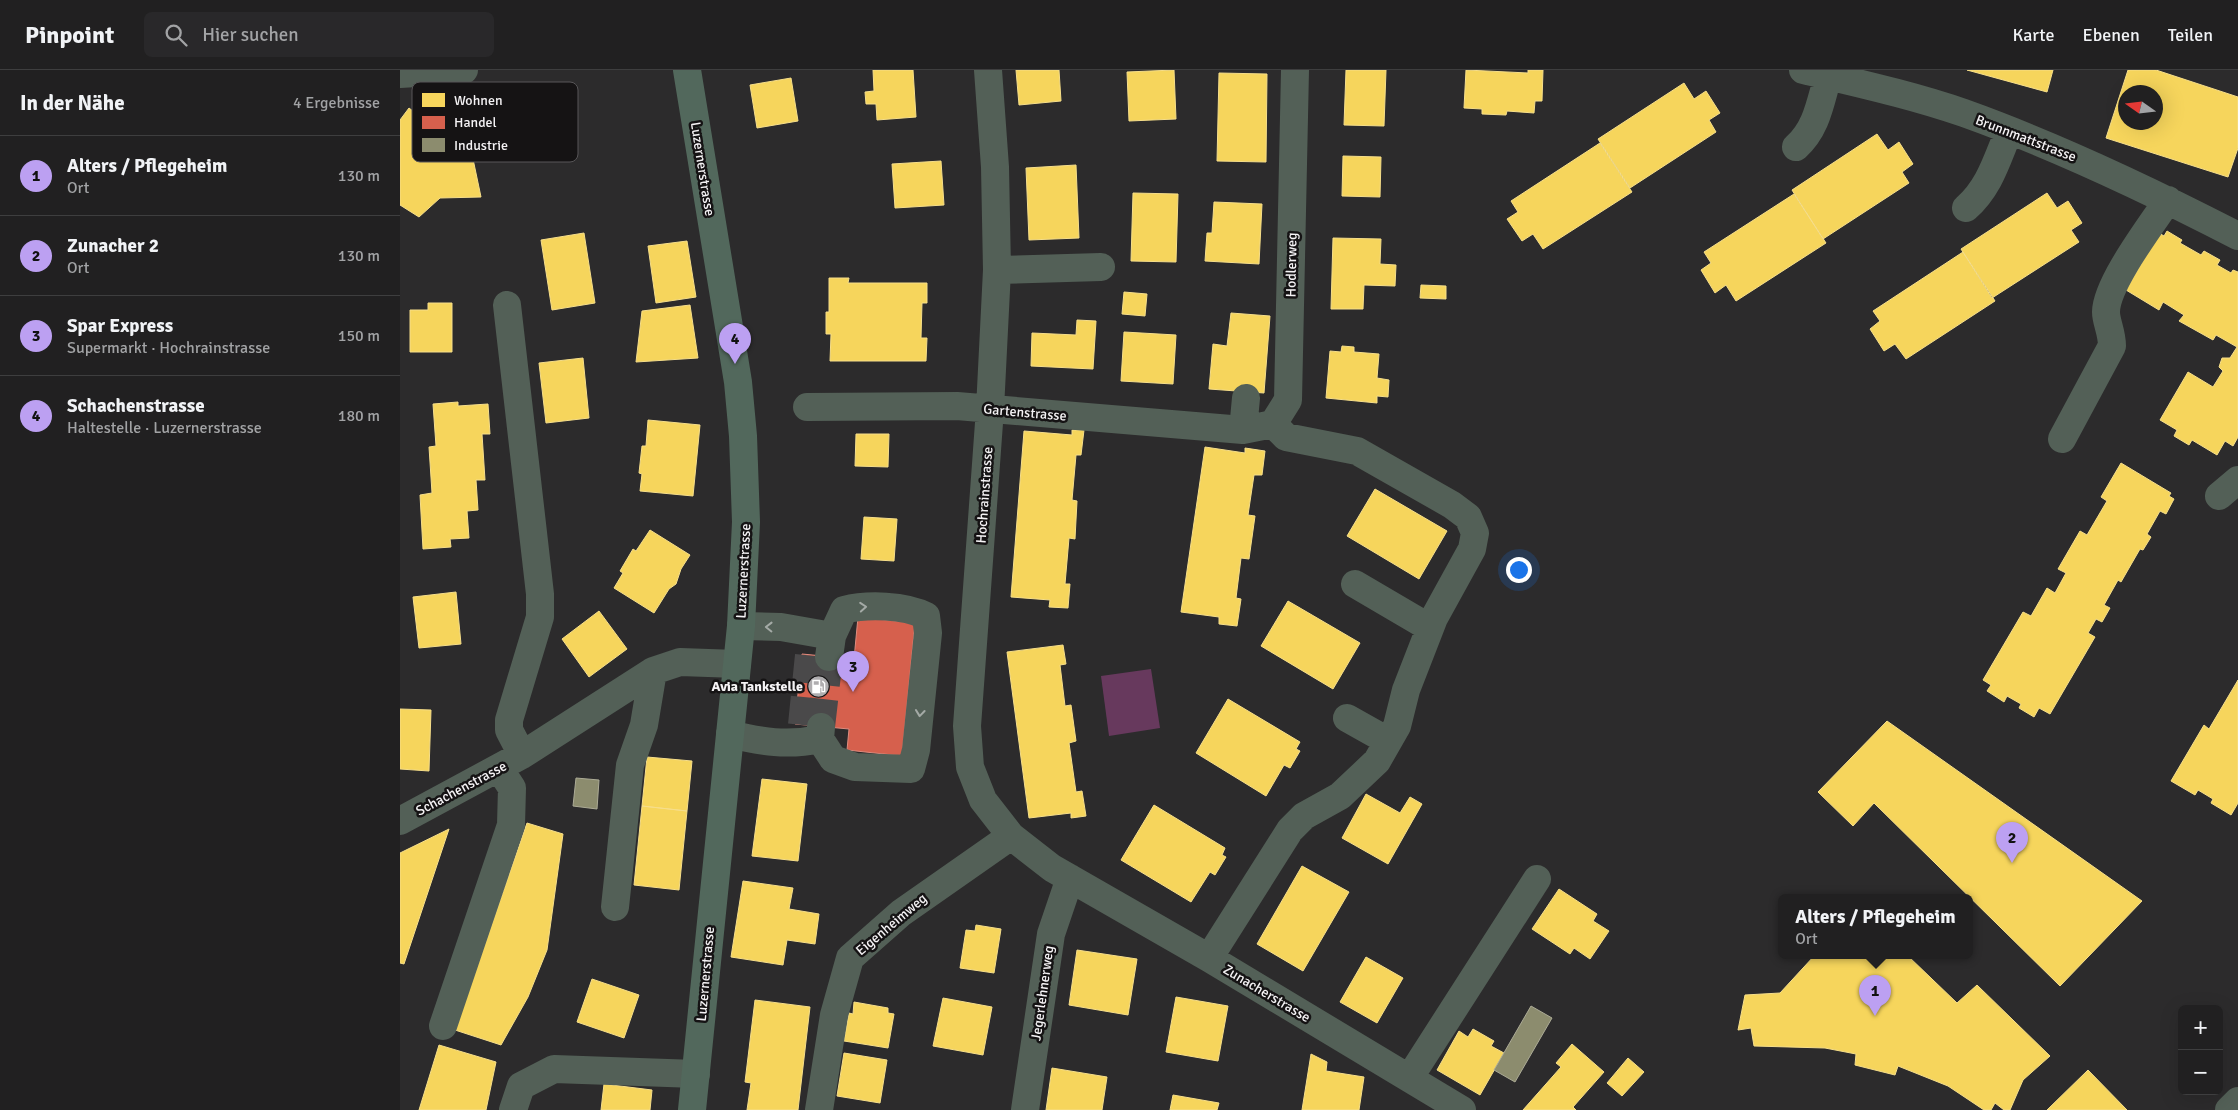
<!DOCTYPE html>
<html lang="de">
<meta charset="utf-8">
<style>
body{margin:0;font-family:Signika,sans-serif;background:#29282a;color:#f1f3f6}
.controls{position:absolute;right:15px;bottom:15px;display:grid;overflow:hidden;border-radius:8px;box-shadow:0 5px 20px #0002}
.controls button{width:45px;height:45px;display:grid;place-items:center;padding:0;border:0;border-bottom:1px solid #3e3e3f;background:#212021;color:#f1f3f6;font:25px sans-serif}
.compass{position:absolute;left:1718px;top:15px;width:45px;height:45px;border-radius:50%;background:#212021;box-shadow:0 5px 20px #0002;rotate:284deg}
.you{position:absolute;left:1118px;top:499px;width:18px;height:18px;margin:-12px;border:4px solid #fff;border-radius:50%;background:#1a73e8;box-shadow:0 0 0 8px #1a73e833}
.badge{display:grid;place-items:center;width:32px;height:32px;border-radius:50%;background:#bca0f2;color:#111;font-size:16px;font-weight:700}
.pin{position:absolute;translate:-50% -41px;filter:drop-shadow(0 1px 2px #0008)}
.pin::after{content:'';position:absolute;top:26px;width:18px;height:15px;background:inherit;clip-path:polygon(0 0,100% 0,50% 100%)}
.popup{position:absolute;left:1378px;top:824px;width:195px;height:65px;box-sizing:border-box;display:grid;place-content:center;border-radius:8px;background:#212021;filter:drop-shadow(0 1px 4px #0005);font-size:16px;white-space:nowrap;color:#a2a3a5}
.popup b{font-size:19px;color:#f1f3f6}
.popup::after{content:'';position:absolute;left:50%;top:100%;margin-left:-10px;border:10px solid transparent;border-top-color:#212021}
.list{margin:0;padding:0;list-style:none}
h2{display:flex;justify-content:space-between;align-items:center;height:65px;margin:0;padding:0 20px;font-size:21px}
h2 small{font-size:16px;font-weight:400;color:#a2a3a5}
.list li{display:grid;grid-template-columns:32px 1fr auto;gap:15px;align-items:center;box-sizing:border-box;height:80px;padding:0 20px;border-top:1px solid #3e3e3f}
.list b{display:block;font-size:19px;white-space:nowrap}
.list p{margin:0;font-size:16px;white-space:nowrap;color:#a2a3a5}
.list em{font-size:16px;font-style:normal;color:#a2a3a5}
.icon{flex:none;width:28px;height:28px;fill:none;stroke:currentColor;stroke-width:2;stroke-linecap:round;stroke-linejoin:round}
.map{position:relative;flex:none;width:1838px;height:1040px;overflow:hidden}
header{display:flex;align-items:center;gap:30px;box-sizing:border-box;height:70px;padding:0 25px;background:#212021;border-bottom:1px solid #3e3e3f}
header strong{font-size:24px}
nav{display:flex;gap:28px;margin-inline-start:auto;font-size:18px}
.search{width:350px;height:45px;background:#29282a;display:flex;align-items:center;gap:12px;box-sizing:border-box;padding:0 18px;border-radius:8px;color:#a2a3a5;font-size:19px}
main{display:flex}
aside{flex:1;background:#212021}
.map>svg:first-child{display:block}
.green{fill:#67395d}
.homes{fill:#f6d55c;stroke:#f6de8a;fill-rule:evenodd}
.shops{fill:#d6604d;stroke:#df8c7f}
.industry{fill:#8c8c6e;stroke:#acab96}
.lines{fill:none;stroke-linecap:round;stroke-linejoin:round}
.minor-tunnel{stroke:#4a494a;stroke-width:28;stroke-dasharray:28 14;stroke-linecap:butt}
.minor{stroke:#536057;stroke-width:28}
.major{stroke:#52685c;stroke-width:28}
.oneway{stroke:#a4aaa6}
.labels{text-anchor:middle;stroke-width:5;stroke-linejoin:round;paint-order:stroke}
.street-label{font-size:14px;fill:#f5f3f5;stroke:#151314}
.poi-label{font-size:14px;font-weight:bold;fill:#f5f3f5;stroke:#151314;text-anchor:end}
.key{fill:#151314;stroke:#585658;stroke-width:1}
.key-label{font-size:14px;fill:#f5f3f5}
</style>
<header>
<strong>Pinpoint</strong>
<div class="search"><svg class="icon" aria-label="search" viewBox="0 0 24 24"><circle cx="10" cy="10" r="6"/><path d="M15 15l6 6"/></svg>Hier suchen</div>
<nav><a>Karte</a><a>Ebenen</a><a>Teilen</a></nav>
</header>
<main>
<aside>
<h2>In der Nähe<small>4 Ergebnisse</small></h2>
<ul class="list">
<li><span class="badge">1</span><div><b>Alters / Pflegeheim</b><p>Ort</p></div><em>130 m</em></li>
<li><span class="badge">2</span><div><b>Zunacher 2</b><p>Ort</p></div><em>130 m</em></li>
<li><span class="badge">3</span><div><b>Spar Express</b><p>Supermarkt · Hochrainstrasse</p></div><em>150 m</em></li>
<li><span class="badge">4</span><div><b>Schachenstrasse</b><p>Haltestelle · Luzernerstrasse</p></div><em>180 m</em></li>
</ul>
</aside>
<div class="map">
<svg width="1838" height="1040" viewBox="0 0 1838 1040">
<rect width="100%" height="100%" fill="#2c2b2c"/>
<!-- green -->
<path class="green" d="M751,599L760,658L709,666L701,606Z"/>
<!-- homes -->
<path class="homes" d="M473,0H513L516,47L477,50L476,34H466L465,22L474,21Z
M616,0H659L661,31L619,35Z
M774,0L776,49L729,51L727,2Z
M946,0H986L984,56L944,55Z
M1066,0L1128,3V0H1143L1142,31H1135L1134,43L1107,41L1106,45L1082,44V39L1064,38Z
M1567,0H1653L1647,22Z
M1728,0H1756L1838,27V78L1828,107L1706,68ZM1726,22H1756V52H1726Z
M819,3L867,4L866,92L817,91Z
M391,8L398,51L357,58L350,15Z
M1284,13L1294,29L1306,21L1320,43L1309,50L1316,62L1230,118L1198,69Z
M156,23L164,61H160L163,80L114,89L103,33Z
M9,38L22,48L55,42L65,51L81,127L40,128L19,147L0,135V50Z
M1477,64L1488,80L1499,72L1513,94L1502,102L1509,113L1423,169L1392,120Z
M1200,73L1232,122L1143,179L1133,164L1122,171L1107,149L1118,142L1111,131Z
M943,86L981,87L980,127L942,126Z
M541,91L544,135L495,138L492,94Z
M676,95L679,168L629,170L626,98Z
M733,123L778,124L776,192L731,191Z
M1647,123L1657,138L1668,131L1682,153L1671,160L1679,172L1592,228L1561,179Z
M1394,124L1426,173L1336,231L1326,215L1315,223L1301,200L1311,193L1304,182Z
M814,132L862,134L859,194L805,191L807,163H812Z
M1767,161L1782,170L1780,173L1801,185L1804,181L1820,190L1817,195L1831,203L1833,200L1838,202V367L1833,376L1825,371L1817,385L1792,370L1789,375L1774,366L1777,360L1760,350L1788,302L1813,317L1823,301L1819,297L1822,288H1830L1837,277L1816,265L1813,270L1779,251L1784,245L1763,232L1759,240L1726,220L1759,163L1764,166Z
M184,163L195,233L152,240L141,170Z
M933,168L981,169L980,194L996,195L995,216L964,215L963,239H931Z
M287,171L296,227L256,233L248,176Z
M1563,182L1595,231L1506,289L1495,274L1484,281L1470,259L1480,251L1473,241Z
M429,208H449L448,213H527V233H522L521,268H527L526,291H430L431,264H426V242H429Z
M1021,215L1046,216V229L1020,228Z
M724,222L747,224L745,246L722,244Z
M28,233H52V282H10V240H28Z
M290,235L298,288L236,292L242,241Z
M831,243L870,246L864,323L809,319L813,274L827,276Z
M677,250L696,251L693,299L631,296L632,263L676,265Z
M724,262L776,265L773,314L721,311Z
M942,276L954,277V282L979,284L977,308L989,310L988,327L977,326V333L926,328L930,281L941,282Z
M183,288L189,348L146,353L139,293Z
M58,332V336L88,334L90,364H82L85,410H76L78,440L67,441L69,468L50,469L51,477L23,479L20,425L32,423L29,377L36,376L33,334Z
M248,350L300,355L293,426L240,421L242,404L239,403L242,376H246Z
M672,360H684L681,385H676L672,430L677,431L675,469L669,468L665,514H670L668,538L649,537L650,530L611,527L624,361L672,365Z
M456,364H489L488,397L455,396Z
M805,377L845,383V378L865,381L862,405H854L848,445L855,446L849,489L841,488L836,528L841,529L837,556L819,554V547L781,542Z
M1721,393L1771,423L1769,426L1774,429L1766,444L1760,441L1747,464L1751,467L1743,480L1740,479L1721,512L1718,510L1704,535L1710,538L1702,552L1696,549L1688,563L1695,567L1650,644L1639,638L1634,647L1619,638L1621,634L1607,626L1604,632L1587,621L1591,615L1583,610L1623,542L1631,546L1647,518L1655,523L1666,503L1658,499L1680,461L1687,465L1707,431L1701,427Z
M975,419L1047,461L1019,509L947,466Z
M464,447L497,449L494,491L461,489Z
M250,460L290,485L281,499L276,514L269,519L254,543L214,518L223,503L220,501L233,479L236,481Z
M56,522L61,574L19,578L13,527Z
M888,531L960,573L933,619L861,576Z
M199,541L227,579L189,607L162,569Z
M663,575L666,594L660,595L665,636L671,635L676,671L669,673L676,722L682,721L686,746L671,748V743L629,748L607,582Z
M1838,610V733L1831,745L1811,733L1813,729L1798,720L1795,725L1771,711L1804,655L1809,659Z
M828,629L900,672L896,679L900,681L890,698L884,695L866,726L796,683Z
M0,639L31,640L29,701L0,699Z
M1487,651L1742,831L1660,916L1474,733L1453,756L1418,722Z
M247,687L292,691L287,741L242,736Z
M362,709L407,714L398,791L352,786Z
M966,724L1000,743L1010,727L1022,734L988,794L942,768Z
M754,735L825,778L822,785L826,787L815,805L810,802L791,832L721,790Z
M242,736L287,741L279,820L234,815Z
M127,753L163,764L147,880L128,927L101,975L55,960Z
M49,759L4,894L0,893V783Z
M902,796L949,822L903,901L857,874Z
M343,811L393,818L389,839L419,844L415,874L387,870L383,895L331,887Z
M1159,819L1197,844L1193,851L1209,861L1190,889L1174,878L1170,884L1132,859Z
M576,855L601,859L594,903L560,898L566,860L575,861Z
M677,880L737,889L728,945L669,935Z
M1415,885H1507L1557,933L1577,915L1650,986L1623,1010L1610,1040H1604L1595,1033L1591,1040H1584L1548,1016L1498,996L1495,1005L1455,995L1456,984L1425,978L1354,976L1351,958L1338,960L1345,925L1380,923Z
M966,887L1003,908L977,953L940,932Z
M192,909L239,925L224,968L177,952Z
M776,927L828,936L818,991L766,982Z
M543,928L592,937L583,985L533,976Z
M355,930L410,937L398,1040H347L351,1013L345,1012Z
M454,932L488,938V943L494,944L488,978L444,971L449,943L453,944Z
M1073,959L1094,971L1091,976L1104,983L1080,1025L1037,1000L1059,961L1068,967Z
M1172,974L1204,1002L1173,1037L1176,1040H1123L1161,997L1156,993Z
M39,975L96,992L86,1040H19Z
M444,983L487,990L480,1033L437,1026Z
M911,984L927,992L926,1001L964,1007L959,1040H902Z
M1228,988L1244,1002L1222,1026L1207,1013Z
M652,998L707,1007L702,1040H646Z
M1688,1000L1727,1040H1647Z
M204,1014L252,1020L250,1040H201Z
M773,1025L819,1033L817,1040H770Z"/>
<!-- shops -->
<path class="shops" d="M458,547L515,553L502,686L447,680L449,659L395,654L402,584L454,589Z"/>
<!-- industry -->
<path class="industry" d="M176,708L199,710L197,739L173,736Z
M1131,936L1152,948L1115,1012L1094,1000Z"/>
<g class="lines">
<!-- minor-tunnel -->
<path class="minor-tunnel" d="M402,655L409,585
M421,657L429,587"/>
<!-- minor -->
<path class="minor" d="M588,0L595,97L597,200L590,339L567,656L570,697L583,730L611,766L652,798L809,888L1062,1040
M1403,0C1457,13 1512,25 1564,43C1659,77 1749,120 1838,166
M0,4L64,0
M1396,77C1417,58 1420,33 1428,6
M1566,138C1590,117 1597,89 1609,61
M597,200L701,197
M107,235L140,524V547L109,650V660L122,685
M407,337L557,336L843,360L873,354L888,330L895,0
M843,360L846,328
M1662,369L1712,276C1712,262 1706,252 1706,242C1706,214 1752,154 1768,130
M1819,426L1838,410
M955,514L1030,558
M341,556L381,557L432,566
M947,648L988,671
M421,657L420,669L433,689L455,697L511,699L516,680L528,563L526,546C505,535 467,534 444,540L432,566L429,587
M330,664C361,672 388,676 420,669
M0,751L122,685L253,601L280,592L337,594
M215,837L230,695L244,655L253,601
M809,888L890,760L904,746L940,726L977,691L997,656L1006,620L1034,548L1072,479L1075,463L1068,447L1052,435L957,381L886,367L873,354
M43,956L111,755L112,718L99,698
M1010,1007L1137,809
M113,1040L121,1016L154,999L296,1004
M419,1040L434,945L450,888L501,843L611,766
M625,1040L651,864L670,808
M1829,1040L1838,1031"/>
<!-- major -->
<path class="major" d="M287,0L338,312L343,366L346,452L341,556L292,1040"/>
</g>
<!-- one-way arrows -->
<defs><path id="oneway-chevron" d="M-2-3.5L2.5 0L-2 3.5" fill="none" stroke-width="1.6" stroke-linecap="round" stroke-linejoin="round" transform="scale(1.25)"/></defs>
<g class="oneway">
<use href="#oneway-chevron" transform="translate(463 537) rotate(-4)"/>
<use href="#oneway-chevron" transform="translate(369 557) rotate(-179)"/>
<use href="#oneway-chevron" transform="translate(520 643) rotate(96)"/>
</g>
<!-- icons -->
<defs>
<symbol id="fuel-disc" viewBox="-11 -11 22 22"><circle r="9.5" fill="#afadaf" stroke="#151314"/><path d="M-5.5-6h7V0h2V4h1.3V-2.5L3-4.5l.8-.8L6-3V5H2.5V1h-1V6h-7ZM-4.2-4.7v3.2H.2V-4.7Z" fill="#fff"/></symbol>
</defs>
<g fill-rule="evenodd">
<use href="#fuel-disc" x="406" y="604" width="25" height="25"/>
</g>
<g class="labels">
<!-- street labels -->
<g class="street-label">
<text transform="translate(1626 68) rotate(21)" y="5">Brunnmattstrasse</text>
<text transform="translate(303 99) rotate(81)" y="5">Luzernerstrasse</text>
<text transform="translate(891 195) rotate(-89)" y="5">Hodlerweg</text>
<text transform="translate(625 342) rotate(5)" y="5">Gartenstrasse</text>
<text transform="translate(584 425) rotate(-86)" y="5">Hochrainstrasse</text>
<text transform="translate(343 501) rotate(-87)" y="5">Luzernerstrasse</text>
<text transform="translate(61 718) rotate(-28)" y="5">Schachenstrasse</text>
<text transform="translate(491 854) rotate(-40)" y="5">Eigenheimweg</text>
<text transform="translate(305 904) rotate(-85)" y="5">Luzernerstrasse</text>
<text transform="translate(642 923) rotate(-82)" y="5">Jegerlehnerweg</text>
<text transform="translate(867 923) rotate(31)" y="5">Zunacherstrasse</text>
</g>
<!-- poi labels -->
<g class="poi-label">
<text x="403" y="621">Avia Tankstelle</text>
</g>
</g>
<!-- legend -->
<rect x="12" y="12" width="166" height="80" rx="8" class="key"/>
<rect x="22" y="23" width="23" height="14" fill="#f6d55c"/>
<rect x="22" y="46" width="23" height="13" fill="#d6604d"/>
<rect x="22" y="68" width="23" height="14" fill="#8c8c6e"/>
<g class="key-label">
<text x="54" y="35">Wohnen</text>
<text x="54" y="57">Handel</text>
<text x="54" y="80">Industrie</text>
</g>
</svg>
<div class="controls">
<button>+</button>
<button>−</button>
</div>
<svg class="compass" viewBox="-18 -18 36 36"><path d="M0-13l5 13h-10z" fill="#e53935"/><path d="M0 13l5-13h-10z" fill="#a2a3a5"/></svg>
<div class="you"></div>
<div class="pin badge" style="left:1475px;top:946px">1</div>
<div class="popup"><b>Alters / Pflegeheim</b>Ort</div>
<div class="pin badge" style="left:1612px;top:793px">2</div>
<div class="pin badge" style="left:453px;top:622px">3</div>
<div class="pin badge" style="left:335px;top:294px">4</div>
</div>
</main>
